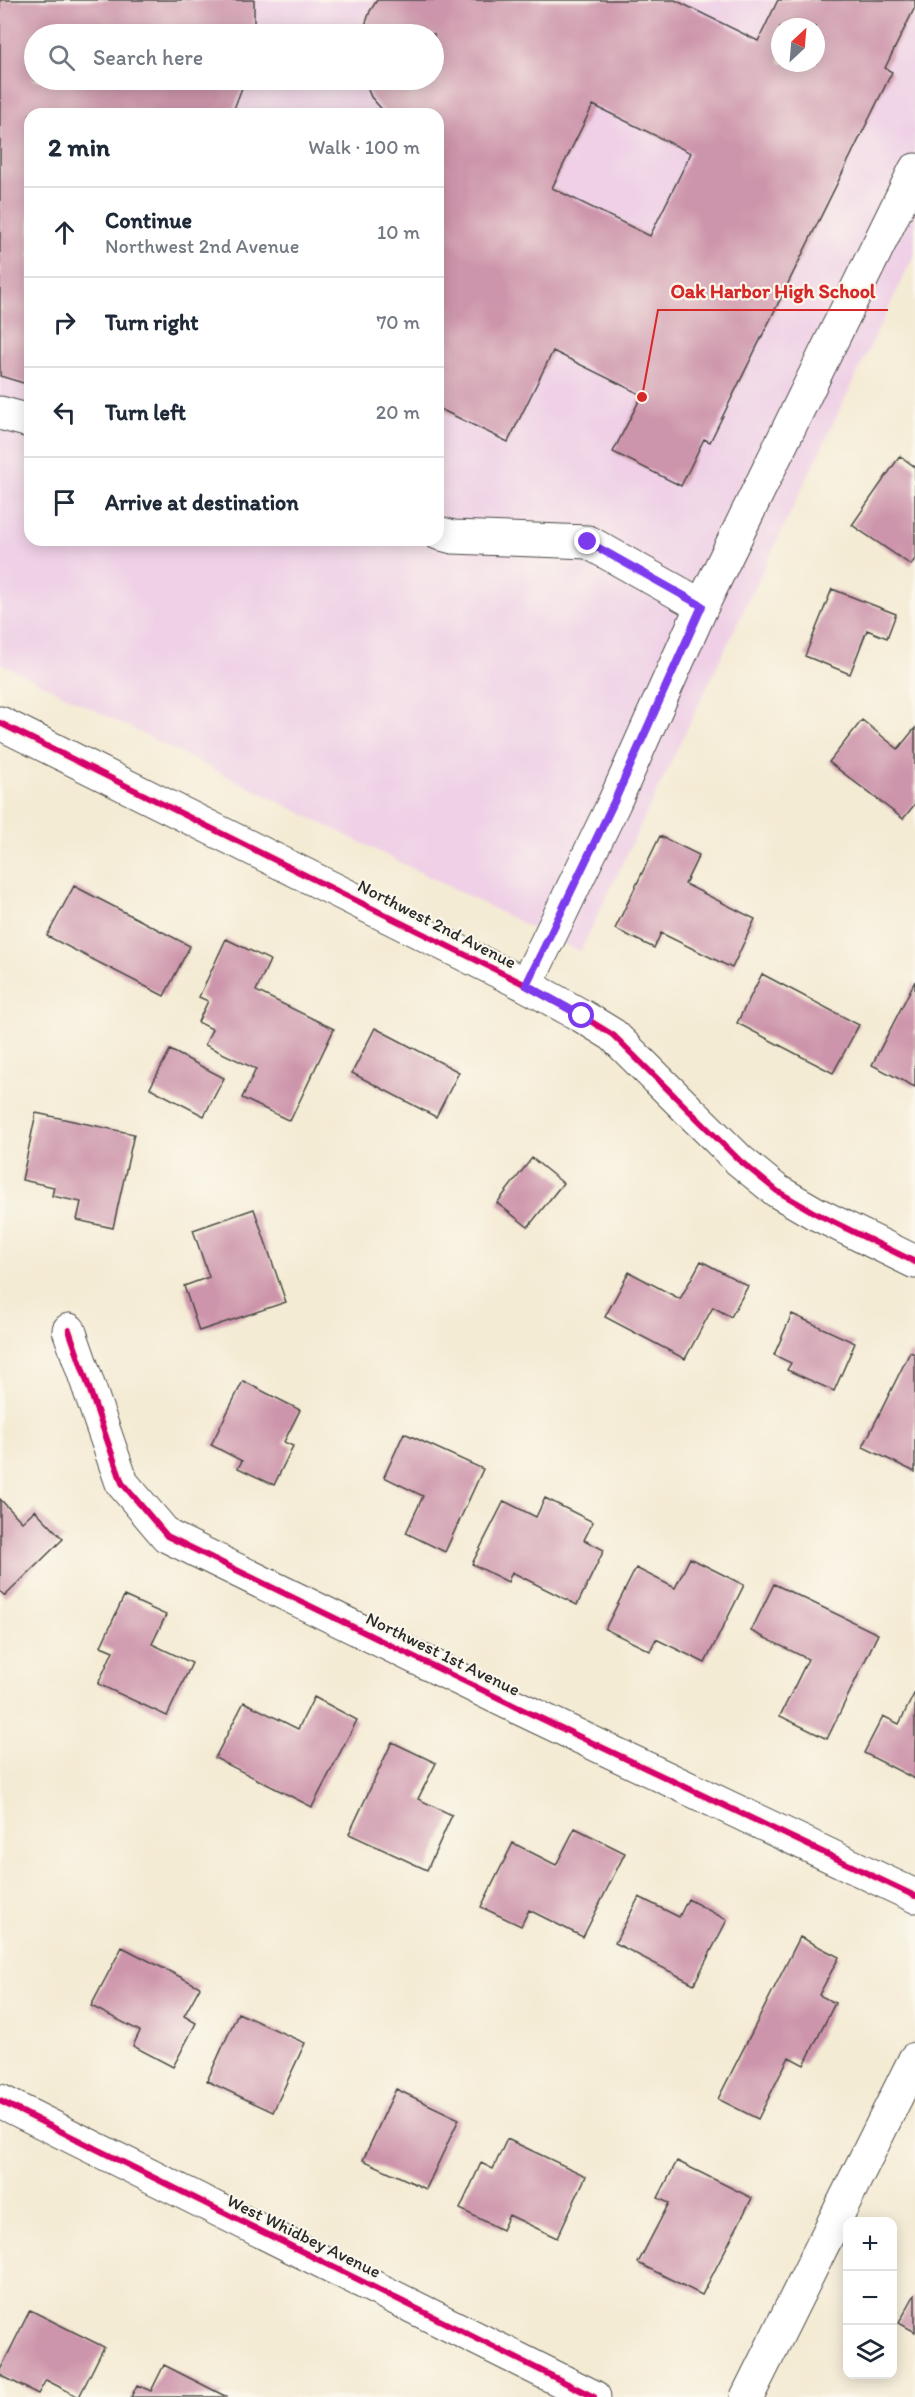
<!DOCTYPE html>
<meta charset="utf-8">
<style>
body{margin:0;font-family:Itim,sans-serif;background:#f2f2f3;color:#1f2937}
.controls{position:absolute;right:18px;bottom:18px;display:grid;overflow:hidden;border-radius:12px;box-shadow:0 3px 15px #0003}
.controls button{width:54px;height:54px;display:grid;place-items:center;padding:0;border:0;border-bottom:2px solid #e0e1e3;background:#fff;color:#1f2937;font:30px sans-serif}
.compass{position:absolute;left:771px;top:18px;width:54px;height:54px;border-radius:50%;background:#fff;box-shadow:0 3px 15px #0003;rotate:26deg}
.stop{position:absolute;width:18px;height:18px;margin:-14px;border:4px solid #7c3aed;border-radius:50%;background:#fff}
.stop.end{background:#7c3aed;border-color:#fff;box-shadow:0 2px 6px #0008}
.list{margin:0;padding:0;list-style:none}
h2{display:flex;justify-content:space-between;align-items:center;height:78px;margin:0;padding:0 24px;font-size:26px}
h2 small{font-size:20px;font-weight:400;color:#747a83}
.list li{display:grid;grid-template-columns:39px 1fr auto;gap:18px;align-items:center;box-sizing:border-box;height:90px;padding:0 24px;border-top:2px solid #e0e1e3}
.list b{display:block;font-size:22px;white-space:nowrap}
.list p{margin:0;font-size:20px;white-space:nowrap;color:#747a83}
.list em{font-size:20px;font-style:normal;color:#747a83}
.icon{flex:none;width:33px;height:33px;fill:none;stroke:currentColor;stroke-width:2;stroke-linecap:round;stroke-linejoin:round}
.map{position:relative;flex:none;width:915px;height:2397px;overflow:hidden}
.search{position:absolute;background:#fff;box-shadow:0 3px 15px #0003;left:24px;top:24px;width:420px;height:66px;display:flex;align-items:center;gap:15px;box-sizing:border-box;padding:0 21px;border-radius:33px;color:#747a83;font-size:22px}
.panel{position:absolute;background:#fff;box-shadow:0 3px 15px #0003;left:24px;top:108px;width:420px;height:438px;border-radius:18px}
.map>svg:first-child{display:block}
.built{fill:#efd0e6;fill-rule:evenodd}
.building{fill:#cd95ab;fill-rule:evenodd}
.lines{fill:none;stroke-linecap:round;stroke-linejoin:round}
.minor-casing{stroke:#494844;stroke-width:35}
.minor{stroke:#fff;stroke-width:33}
.cycleway-casing{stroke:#fbf7ec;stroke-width:10}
.cycleway{stroke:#d6006c;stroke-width:6}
.route{stroke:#7c3aed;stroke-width:8}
.labels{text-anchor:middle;stroke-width:4.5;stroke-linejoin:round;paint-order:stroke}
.street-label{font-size:18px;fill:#2b2b2b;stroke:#fbf7ec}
.leader{fill:none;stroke:#d62828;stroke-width:2}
.callout-dot{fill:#d62828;stroke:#fbf7ec;stroke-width:2}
.callout-label{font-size:20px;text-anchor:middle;font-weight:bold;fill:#d62828;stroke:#fbf7ec;stroke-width:4.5;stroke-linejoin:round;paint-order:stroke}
</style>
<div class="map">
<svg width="915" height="2397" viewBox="0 0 915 2397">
<rect width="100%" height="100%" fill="#fbf7ec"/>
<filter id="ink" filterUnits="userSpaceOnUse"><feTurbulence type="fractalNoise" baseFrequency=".0167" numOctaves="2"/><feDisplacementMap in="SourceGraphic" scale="12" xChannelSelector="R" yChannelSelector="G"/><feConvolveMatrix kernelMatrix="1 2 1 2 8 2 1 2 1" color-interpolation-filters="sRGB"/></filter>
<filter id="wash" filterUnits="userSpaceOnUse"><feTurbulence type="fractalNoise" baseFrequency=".008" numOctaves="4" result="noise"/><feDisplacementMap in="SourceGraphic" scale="24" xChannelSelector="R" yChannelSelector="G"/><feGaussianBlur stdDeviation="1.35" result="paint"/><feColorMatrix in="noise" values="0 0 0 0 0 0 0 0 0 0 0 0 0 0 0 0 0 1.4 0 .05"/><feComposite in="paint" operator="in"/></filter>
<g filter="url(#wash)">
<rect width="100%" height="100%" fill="#f4ebd4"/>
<!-- built -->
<path class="built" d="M0,0H915V253L580,952L0,663ZM780,27H816V63H780ZM34,34H434V80H34ZM30,114H438V540H30Z"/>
<g id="blocks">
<!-- building -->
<path class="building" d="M0,0H254V34H34V80H245L232,114H30V385L0,376Z
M377,0H675L758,41L778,0H915V7L885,68L892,72L710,442L704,439L681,486L613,452L642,395L553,351L508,442L438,408V114H386L371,97L364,80H434V34H362L370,11ZM780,27H816V63H780ZM593,105L691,153L650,236L552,188Z
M900,456L915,467V559L911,565L852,525Z
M832,589L896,614L887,638L867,630L850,674L805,656Z
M862,720L898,749L915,728V804L903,819L829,762Z
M660,836L699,855L685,884L755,919L732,968L661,933L654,948L615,929Z
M74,886L190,946L164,996L47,936Z
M226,939L270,960L256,991L334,1029L290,1121L242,1098L256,1069L205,1045L212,1029L198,1022L208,1001L199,997Z
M762,974L859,1025L833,1073L737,1023Z
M915,981V1087L872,1065Z
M375,1028L459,1072L436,1117L352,1073Z
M170,1050L224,1078L204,1116L150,1088Z
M36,1113L134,1134L113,1228L77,1220L81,1202L52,1196L54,1187L22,1180Z
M532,1158L563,1183L528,1227L497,1203Z
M254,1209L286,1302L199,1331L184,1286L209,1277L193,1230Z
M701,1261L748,1286L731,1317L713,1307L685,1359L605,1317L629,1272L680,1299Z
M792,1314L855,1343L834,1391L787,1370L791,1363L774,1355Z
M910,1352L915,1354V1472L863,1447Z
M243,1381L300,1410L284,1442L293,1446L274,1485L238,1468L242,1461L211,1445Z
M404,1433L483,1469L445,1552L406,1533L423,1496L384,1477Z
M545,1498L593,1522L584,1540L604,1550L577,1605L512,1572L508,1582L472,1564L504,1501L536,1517Z
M0,1499L22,1522L35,1510L63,1539L5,1596L0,1591Z
M690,1558L744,1585L705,1663L656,1639L650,1651L605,1629L636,1568L675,1588Z
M774,1584L878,1634L827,1739L780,1716L808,1659L751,1631Z
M124,1596L166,1615L152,1644L192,1663L167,1716L98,1684L113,1651L101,1646Z
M915,1692V1779L864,1753L883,1716L899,1724Z
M314,1697L357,1720L312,1807L215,1758L244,1702L298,1729Z
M392,1742L436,1763L418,1799L452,1815L427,1870L349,1834Z
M575,1828L625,1853L583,1937L529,1910L521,1926L481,1907L513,1843L556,1865Z
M639,1897L679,1917L688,1899L727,1920L694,1984L615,1943Z
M800,1937L839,1957L819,1995L835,2003L804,2065L789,2057L758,2119L718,2099Z
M122,1947L200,1987L184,2016L196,2023L173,2067L133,2046L140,2031L91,2006Z
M238,2013L305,2043L273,2112L207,2081Z
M396,2089L459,2119L426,2189L363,2160Z
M507,2139L586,2176L557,2238L509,2215L502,2230L460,2209L481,2163L493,2169Z
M677,2161L752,2198L702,2295L638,2263L669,2203L658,2198Z
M915,2294V2332L899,2323Z
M30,2310L104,2347L79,2397L46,2380L38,2394L0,2375V2370Z
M164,2365L227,2397H131L137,2385L151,2391Z"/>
</g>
</g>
<g filter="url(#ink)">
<use href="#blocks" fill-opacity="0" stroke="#494844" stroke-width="1.5"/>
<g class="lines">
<defs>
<path id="minor" d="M0,413L30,421
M438,533L453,537L588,542L702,606
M0,723L526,985L582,1016L613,1035L739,1160L777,1191L815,1213L915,1262
M526,985L614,803L702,606L915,170
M69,1330L122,1483L167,1536L519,1708L915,1896
M0,2101L594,2397
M747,2397L915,2059"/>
</defs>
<!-- minor casing -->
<use href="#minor" class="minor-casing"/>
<!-- minor -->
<use href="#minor" class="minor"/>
<defs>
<path id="cycleway" d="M0,723L526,985L582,1016L613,1035L739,1160L777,1191L815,1213L915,1262
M69,1330L122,1483L167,1536L519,1708L915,1896
M0,2101L594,2397"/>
</defs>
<!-- cycleway casing -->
<use href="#cycleway" class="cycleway-casing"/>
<!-- cycleway -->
<use href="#cycleway" class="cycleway"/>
</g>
</g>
<g class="lines" filter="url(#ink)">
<!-- route -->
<path class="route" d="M582,1016L526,985L614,802L702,606L588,542"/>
</g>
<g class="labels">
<!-- street labels -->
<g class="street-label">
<text transform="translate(437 924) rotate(27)" y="6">Northwest 2nd Avenue</text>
<text transform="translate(443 1654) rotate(26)" y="6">Northwest 1st Avenue</text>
<text transform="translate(304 2236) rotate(26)" y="6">West Whidbey Avenue</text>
</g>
</g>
<!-- callouts -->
<path class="leader" d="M642 397L658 310H888"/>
<circle class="callout-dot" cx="642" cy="397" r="6"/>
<g class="callout-label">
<text x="773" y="298">Oak Harbor High School</text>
</g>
</svg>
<div class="controls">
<button>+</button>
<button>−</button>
<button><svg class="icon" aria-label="layers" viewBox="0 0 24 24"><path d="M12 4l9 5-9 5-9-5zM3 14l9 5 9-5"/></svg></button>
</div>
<svg class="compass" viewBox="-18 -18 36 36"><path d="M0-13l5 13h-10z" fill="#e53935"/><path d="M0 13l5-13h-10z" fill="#747a83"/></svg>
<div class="stop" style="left:582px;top:1016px"></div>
<div class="stop end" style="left:588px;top:542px"></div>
<div class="search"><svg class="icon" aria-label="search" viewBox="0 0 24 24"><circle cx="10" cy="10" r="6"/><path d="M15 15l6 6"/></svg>Search here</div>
<section class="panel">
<h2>2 min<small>Walk · 100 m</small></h2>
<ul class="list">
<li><svg class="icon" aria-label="ahead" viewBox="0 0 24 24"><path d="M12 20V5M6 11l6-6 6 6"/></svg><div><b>Continue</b><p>Northwest 2nd Avenue</p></div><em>10 m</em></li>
<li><svg class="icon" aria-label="right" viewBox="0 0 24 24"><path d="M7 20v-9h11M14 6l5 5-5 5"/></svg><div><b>Turn right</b></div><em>70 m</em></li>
<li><svg class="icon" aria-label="left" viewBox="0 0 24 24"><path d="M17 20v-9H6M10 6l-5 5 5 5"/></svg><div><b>Turn left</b></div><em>20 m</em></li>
<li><svg class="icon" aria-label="arrive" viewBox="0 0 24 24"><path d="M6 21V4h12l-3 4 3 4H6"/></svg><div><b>Arrive at destination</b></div></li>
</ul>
</section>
</div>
